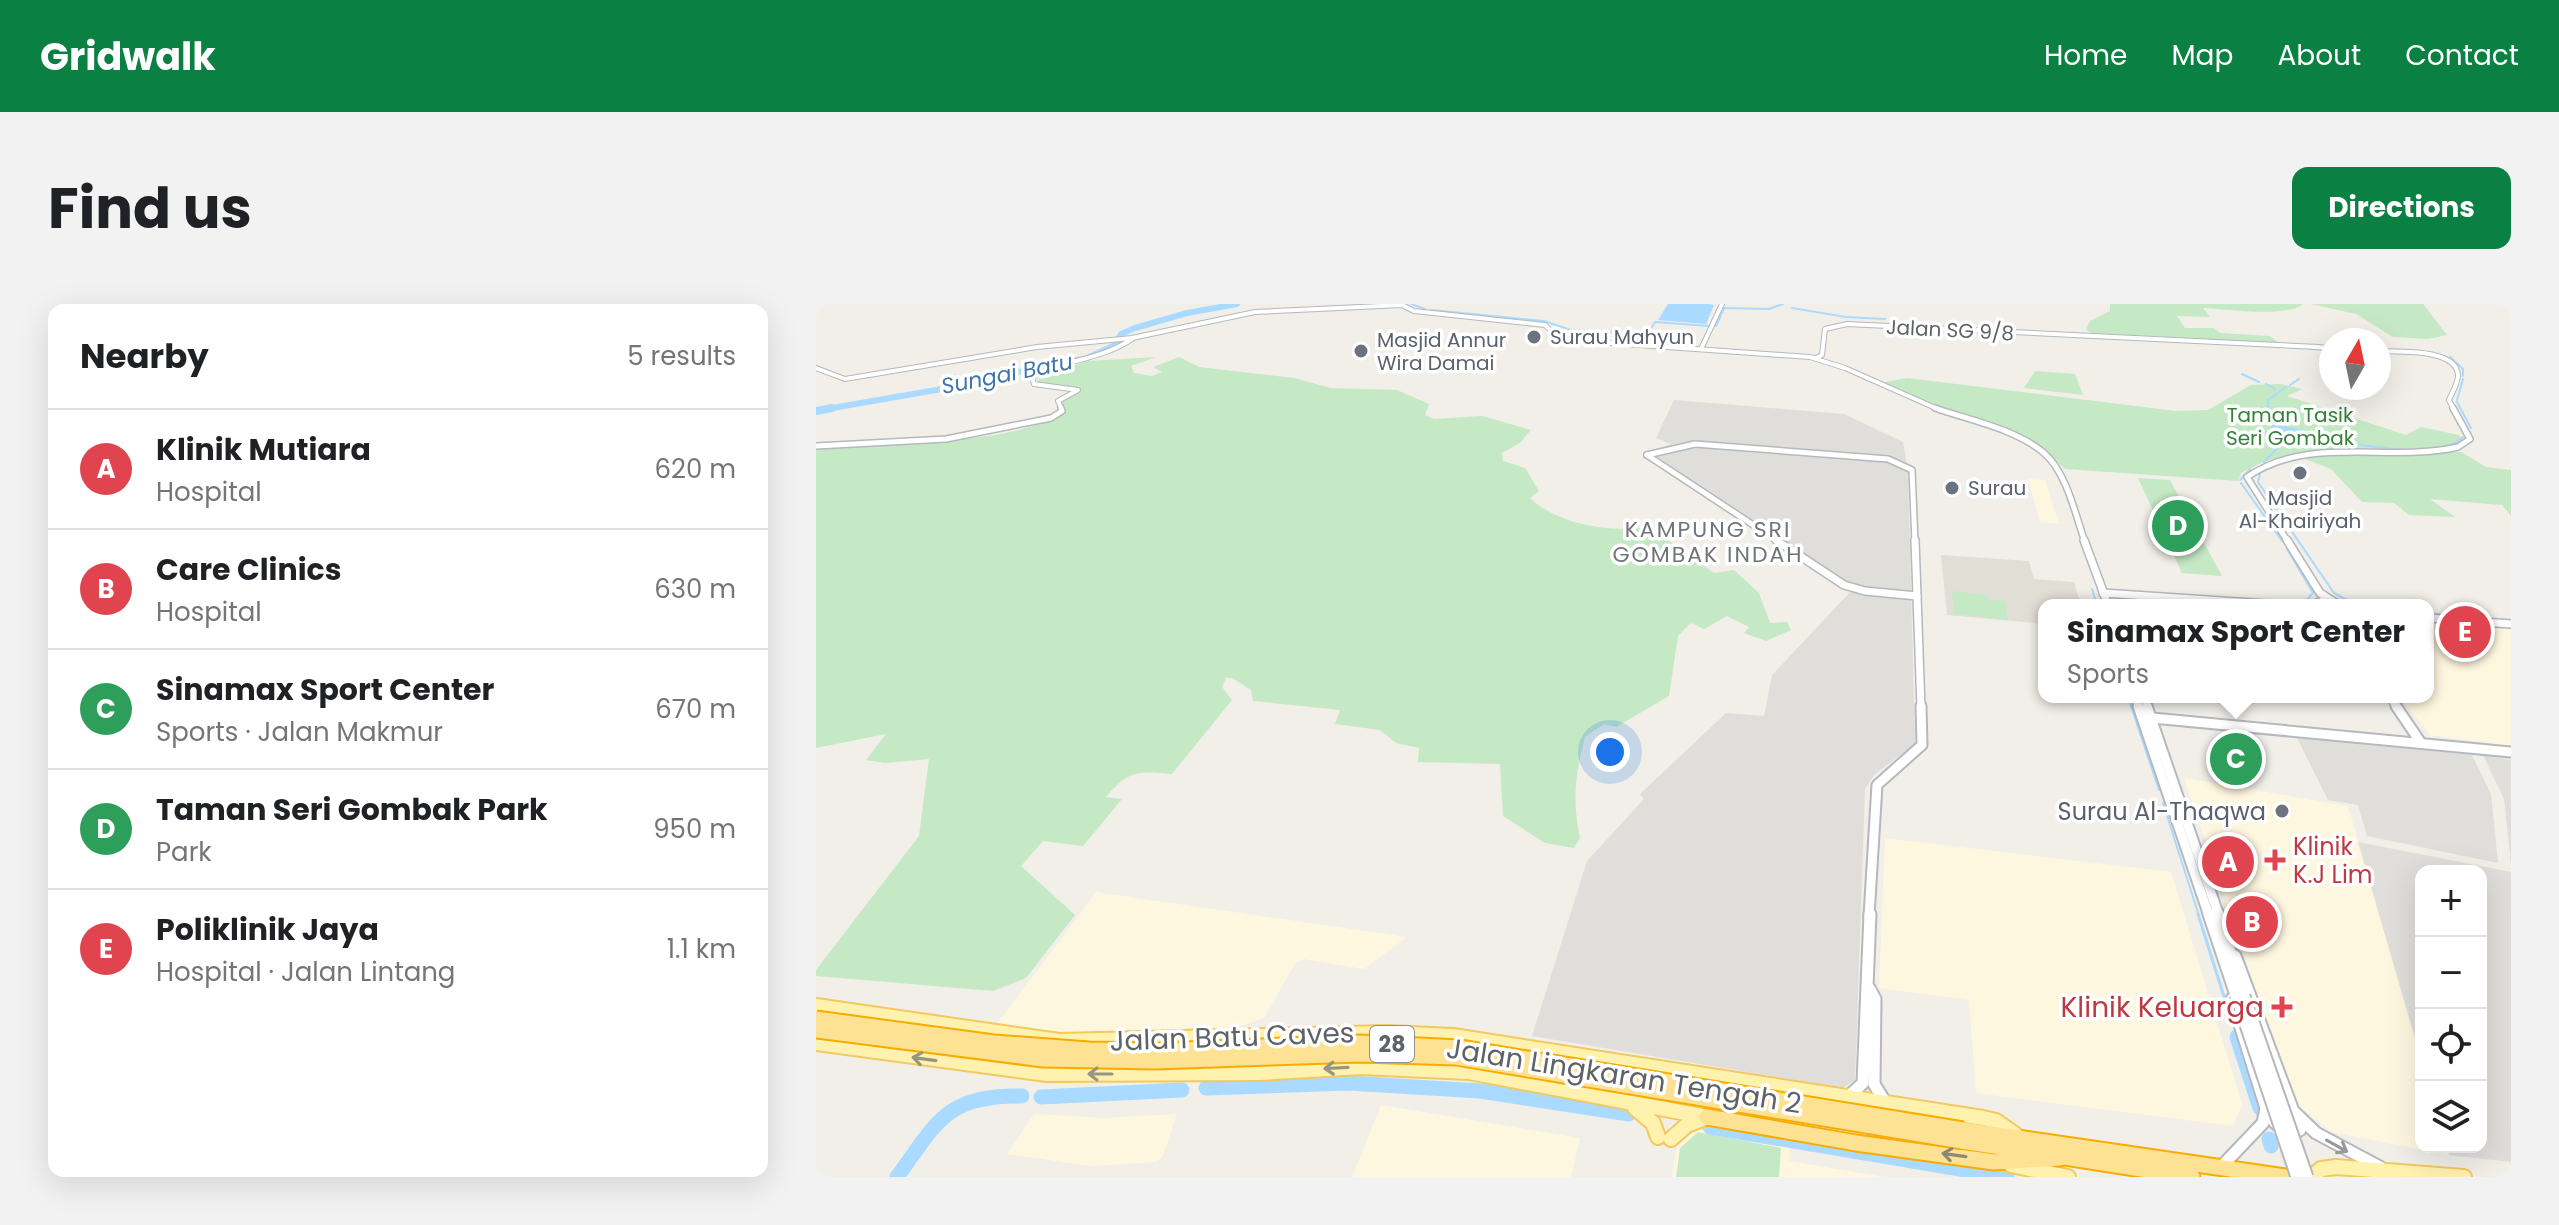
<!DOCTYPE html>
<html lang="en">
<head>
<meta charset="utf-8">
<style>
	body { margin:0; font-family:Poppins,sans-serif; background:#f2f2f2; color:#202124 }
	.controls { position:absolute; right:24px; bottom:24px; display:grid; overflow:hidden; border-radius:16px; box-shadow:0 8px 32px #0002 }
	.controls button { width:72px; height:72px; display:grid; place-items:center; padding:0; border:0; border-bottom:2px solid #e0e0e0; background:#fff; color:#202124; font:40px sans-serif }
	.compass { position:absolute; left:1503px; top:24px; width:72px; height:72px; border-radius:50%; background:#fff; box-shadow:0 8px 32px #0002; rotate:9deg }
	.you { position:absolute; left:794px; top:448px; width:28px; height:28px; margin:-20px; border:6px solid #fff; border-radius:50%; background:#1a73e8; box-shadow:0 0 0 12px #1a73e833 }
	.badge { display:grid; place-items:center; width:52px; height:52px; border-radius:50%; background:#0b8043; color:#fff; font-size:26px; font-weight:700 }
	.pin { position:absolute; translate:-50% -50%; border:4px solid #fff; box-shadow:0 2px 8px #0006 }
	.popup { position:absolute; left:1222px; top:295px; width:396px; height:104px; box-sizing:border-box; display:grid; place-content:center; border-radius:16px; background:#fff; filter:drop-shadow(0 2px 6px #0005); font-size:26px; white-space:nowrap; color:#757577 }
	.popup b { font-size:30px; color:#202124 }
	.popup::after { content:''; position:absolute; left:50%; top:100%; margin-left:-16px; border:16px solid transparent; border-top-color:#fff }
	.list { margin:0; padding:0; list-style:none }
	h2 { display:flex; justify-content:space-between; align-items:center; height:104px; margin:0; padding:0 32px; font-size:34px }
	h2 small { font-size:26px; font-weight:400; color:#757577 }
	.list li { display:grid; grid-template-columns:52px 1fr auto; gap:24px; align-items:center; box-sizing:border-box; height:120px; padding:0 32px; border-top:2px solid #e0e0e0 }
	.list b { display:block; font-size:30px; white-space:nowrap }
	.list p { margin:0; font-size:26px; white-space:nowrap; color:#757577 }
	.list em { font-size:26px; font-style:normal; color:#757577 }
	.icon { flex:none; width:44px; height:44px; fill:none; stroke:currentColor; stroke-width:2; stroke-linecap:round; stroke-linejoin:round }
	.map { position:relative; flex:none; width:1695px; height:873px; overflow:hidden; border-radius:16px }
	header { display:flex; align-items:center; gap:48px; box-sizing:border-box; height:112px; padding:0 40px; background:#0b8043; color:#fff }
	header strong { font-size:38px }
	nav { display:flex; gap:44px; margin-inline-start:auto; font-size:28px }
	.intro { display:flex; align-items:center; justify-content:space-between; box-sizing:border-box; height:192px; padding:0 48px }
	h1 { margin:0; font-size:56px }
	.button { padding:20px 36px; border-radius:16px; background:#0b8043; color:#fff; font-size:28px; font-weight:700 }
	main { display:flex; gap:48px; padding:0 48px }
	aside { flex:1; background:#fff; border-radius:16px; box-shadow:0 8px 32px #0002 }
	.map>svg:first-child { display:block }
	.commercial { fill:#fef7e0 }
	.industrial { fill:#e0deda }
	.education { fill:#e1ded6 }
	.green { fill:#c5e8c5 }
	.water { fill:#aadaff }
	.lines { fill:none; stroke-linecap:round; stroke-linejoin:round }
	.stream-far1 { stroke:#aadaff; stroke-width:2 }
	.stream { stroke:#aadaff; stroke-width:3 }
	.river-far2 { stroke:#aadaff; stroke-width:6 }
	.river-far1 { stroke:#aadaff; stroke-width:8 }
	.river { stroke:#aadaff; stroke-width:15 }
	.minor-far4-casing { stroke:#b5b8bc; stroke-width:6 }
	.minor-far3-casing { stroke:#b5b8bc; stroke-width:8 }
	.minor-far2-casing { stroke:#b5b8bc; stroke-width:10 }
	.minor-far1-casing { stroke:#b5b8bc; stroke-width:13 }
	.minor-casing { stroke:#b5b8bc; stroke-width:15 }
	.major-casing { stroke:#f2c960; stroke-width:18 }
	.highway-casing { stroke:#f9ab00; stroke-width:19 }
	.minor-far4 { stroke:#fff; stroke-width:4 }
	.minor-far3 { stroke:#fff; stroke-width:5 }
	.minor-far2 { stroke:#fff; stroke-width:7 }
	.minor-far1 { stroke:#fff; stroke-width:9 }
	.minor { stroke:#fff; stroke-width:11 }
	.major { stroke:#fff2af; stroke-width:14 }
	.highway { stroke:#fde293; stroke-width:15 }
	.minor-bridge-casing { stroke:#b5b8bc; stroke-width:15; stroke-linecap:butt }
	.highway-bridge-casing { stroke:#f9ab00; stroke-width:19; stroke-linecap:butt }
	.minor-bridge { stroke:#fff; stroke-width:11 }
	.highway-bridge { stroke:#fde293; stroke-width:15 }
	.oneway { stroke:#979581 }
	.oneway2 { stroke:#979a9d }
	.oneway3 { stroke:#8e8975 }
	.worship-dot { fill:#6b7280; stroke:#fff; stroke-width:3 }
	.health-dot { fill:#e0444e; stroke:#fff; stroke-width:3 }
	.labels { text-anchor:middle; dominant-baseline:central; stroke-width:7; stroke-linejoin:round; paint-order:stroke }
	.far-street-label { font-size:20px; fill:#5f6368; stroke:#fff }
	.far-worship-label { font-size:20px; fill:#5b616d; stroke:#fff; text-anchor:start }
	.far-park-label { font-size:20px; fill:#348238; stroke:#fff }
	.far-water-label { font-size:22px; font-style:italic; fill:#4174aa; stroke:#fff }
	.far-neighbourhood-label { font-size:22px; letter-spacing:2px; fill:#70757a; stroke:#fff }
	.shield { fill:#fff; stroke:#8f9295; stroke-width:2 }
	.shield-label { font-size:22px; font-weight:bold; fill:#5f6368 }
	.worship-label { font-size:24px; fill:#5b616d; stroke:#fff; text-anchor:end }
	.health-label { font-size:24px; fill:#be3a42; stroke:#fff; text-anchor:start }
	.near-health-label { font-size:28px; fill:#be3a42; stroke:#fff; text-anchor:end }
	.near-street-label { font-size:28px; fill:#5f6368; stroke:#fff }
</style>
</head>
<body>
<header>
<strong>Gridwalk</strong>
<nav><a>Home</a><a>Map</a><a>About</a><a>Contact</a></nav>
</header>
<div class="intro"><h1>Find us</h1><a class="button">Directions</a></div>
<main>
<aside>
<h2>Nearby<small>5 results</small></h2>
<ul class="list">
<li><span class="badge" style="background:#e0444e">A</span><div><b>Klinik Mutiara</b><p>Hospital</p></div><em>620 m</em></li>
<li><span class="badge" style="background:#e0444e">B</span><div><b>Care Clinics</b><p>Hospital</p></div><em>630 m</em></li>
<li><span class="badge" style="background:#2e9e5b">C</span><div><b>Sinamax Sport Center</b><p>Sports · Jalan Makmur</p></div><em>670 m</em></li>
<li><span class="badge" style="background:#2e9e5b">D</span><div><b>Taman Seri Gombak Park</b><p>Park</p></div><em>950 m</em></li>
<li><span class="badge" style="background:#e0444e">E</span><div><b>Poliklinik Jaya</b><p>Hospital · Jalan Lintang</p></div><em>1.1 km</em></li>
</ul>
</aside>
<div class="map">
<svg width="1695" height="873" viewBox="0 0 1695 873">
	<rect width="100%" height="100%" fill="#f1efe8"/>
	<g class="commercial">
		<polygon points="1212,175 1229,176 1243,220 1224,218"/>
		<polygon points="1612,319 1695,326 1695,442 1614,431 1584,393 1612,393"/>
		<polygon points="1368,474 1532,502 1605,755 1605,843 1630,843 1633,851 1516,828 1478,799"/>
		<polygon points="1069,534 1355,568 1426,800 1417,822 1160,789 1153,696 1063,684"/>
		<polygon points="281,587 285,589 591,633 548,665 488,655 480,658 448,714 416,725 288,729 177,725"/>
		<polygon points="565,801 764,834 755,873 536,873"/>
		<polygon points="218,810 287,814 361,810 347,852 341,858 275,862 191,850"/>
		<polygon points="879,825 974,842 973,857 1068,873 856,873 861,840"/>
	</g>
	<g class="industrial">
		<polygon points="858,96 1028,110 1087,138 1092,165 1099,440 1058,471 1049,485 1039,776 1027,784 716,732 771,557 828,495 824,490 910,409 948,412 956,371 1036,286 833,147 855,140 840,134"/>
		<polygon points="1481,434 1656,451 1675,490 1682,559 1551,532 1542,501 1512,496"/>
		<polygon points="1667,451 1695,456 1695,561 1688,495"/>
		<polygon points="1542,538 1695,568 1695,858 1633,851 1630,843 1665,843 1665,567 1605,567 1605,755"/>
	</g>
	<polygon class="education" points="1125,251 1213,257 1218,275 1258,278 1265,301 1228,301 1228,320 1131,311"/>
	<g class="green">
		<path d="M1294,0H1487C1471,14 1410,5 1387,4L1394,13L1361,12L1369,24H1398L1404,29L1454,32L1463,39L1275,29L1270,25L1274,17L1294,7Z"/>
		<polygon points="1495,0 1607,0 1631,31 1612,35 1577,33 1540,10"/>
		<path d="M340,53L315,62L318,69L336,72L346,68L337,63L363,53L383,63L478,74L515,84L581,86L613,100L609,111L618,115L666,112L715,126L704,139L686,149L687,157L709,164L723,187L714,194C742,221 795,229 833,223L898,269L918,266L943,289L954,319L971,318L975,326L950,337L928,329L933,323L911,312L888,325L875,319L862,332L853,392L800,423L788,420L769,433C759,472 756,495 764,534L758,544L729,539L687,512L684,460L602,458L603,444L580,439L564,426L519,420L524,406L437,397L435,386L416,374H410L406,383L416,396L356,470C322,467 313,466 290,493L306,495L267,542L227,537L205,562L259,611L210,674L177,687L0,672V666L103,532L113,455L69,459L50,456L70,430L0,444V144C82,129 174,150 251,107L245,98L266,85L222,78L224,71L273,57Z"/>
		<polygon points="1219,67 1259,70 1267,91 1208,84"/>
		<path d="M1091,74L1360,107L1392,106L1435,81L1464,80L1486,85L1471,92L1590,131L1605,123L1643,131L1647,137C1628,147 1601,144 1579,144C1527,144 1471,143 1425,169L1422,177L1249,165C1198,117 1126,108 1064,79Z"/>
		<polygon points="1645,148 1670,163 1695,166 1695,212 1686,201 1614,195 1639,213 1593,211 1578,199 1546,198 1515,165 1489,155 1519,150"/>
		<polygon points="1322,174 1354,176 1406,272 1366,269"/>
		<polygon points="1136,287 1172,291 1173,296 1189,297 1192,316 1138,310"/>
		<polygon points="882,828 965,844 963,873 860,873 864,844"/>
	</g>
	<g class="water">
		<polygon points="852,0 892,0 898,1 890,20 842,16"/>
		<polygon points="1456,120 1498,128 1503,130 1493,131 1511,135 1463,141 1453,131"/>
	</g>
	<g class="lines">
		<g class="stream-far1">
			<polyline points="595,0 609,5"/>
			<polyline points="0,2 5,0"/>
			<polyline points="976,4 1030,13 1069,15"/>
			<polyline points="615,6 728,17 755,26 825,30"/>
			<polyline points="906,9 908,4 953,5 967,0"/>
			<polyline points="900,22 905,11"/>
			<polyline points="832,29 839,18 893,22"/>
			<polyline points="1634,53 1647,65 1647,72"/>
			<polyline points="1426,70 1443,78"/>
			<polyline points="1450,80 1459,85"/>
			<polyline points="1474,81 1483,75"/>
			<polyline points="1641,96 1647,75"/>
			<polyline points="1641,98 1655,124"/>
			<polyline points="1456,120 1451,113 1452,96 1470,83"/>
			<path d="M1509,135C1542,140 1622,158 1647,133"/>
			<polyline points="1448,158 1464,141"/>
			<polyline points="1444,170 1442,178 1518,289 1540,301"/>
			<polyline points="1424,176 1434,165"/>
			<polyline points="1425,179 1466,237"/>
			<polyline points="1471,245 1497,289 1487,300"/>
			<polyline points="1276,285 1281,301"/>
			<polyline points="1612,309 1623,310"/>
			<polyline points="1640,312 1695,316"/>
			<polyline points="1312,393 1343,486"/>
			<polyline points="1347,499 1383,612"/>
		</g>
		<polyline class="stream" points="1382,610 1415,715"/>
		<polyline class="river-far2" points="5,106 166,78 237,59 269,55 299,41 305,30 319,24 371,9 421,0"/>
		<polyline class="river-far1" points="0,107 16,104"/>
		<g class="river">
			<polyline points="1421,733 1444,804"/>
			<polyline points="390,784 533,779 664,787 813,810"/>
			<polyline points="225,793 366,786"/>
			<polyline points="894,823 1191,873"/>
			<polyline points="1453,835 1455,842"/>
			<path d="M81,873C122,817 130,791 206,792"/>
		</g>
		<g class="minor-far4-casing">
			<g id="minor-far4">
				<polyline points="1497,43 1515,44"/>
				<polyline points="885,45 906,0"/>
				<path d="M1563,47C1582,48 1642,44 1642,72C1642,79 1636,89 1633,96L1638,106"/>
				<polyline points="1000,54 1006,51 1009,25 1031,20 1503,43"/>
				<polyline points="0,64 29,75 221,43 316,34 439,8 586,1 598,7 729,21 741,33 752,36 994,53 1029,64 1124,106"/>
				<path d="M246,106L242,97L262,86L218,80L216,74C248,55 285,56 316,35"/>
			</g>
		</g>
		<g class="minor-far3-casing">
			<g id="minor-far3">
				<path d="M1119,104C1153,116 1200,125 1228,149C1251,169 1259,210 1269,238"/>
				<polyline points="0,142 130,135 235,114 246,107 245,104"/>
				<polyline points="831,151 879,140 1072,155 1096,166 1099,238"/>
				<polyline points="831,151 963,238"/>
				<path d="M1472,238L1431,173C1494,130 1572,159 1642,143L1654,135L1637,104"/>
			</g>
		</g>
		<g class="minor-far2-casing">
			<g id="minor-far2">
				<polyline points="960,236 1028,281 1049,287 1101,292"/>
				<polyline points="1099,236 1105,404"/>
				<polyline points="1268,236 1292,301"/>
				<polyline points="1471,236 1504,289 1518,298"/>
				<polyline points="1287,289 1466,301"/>
				<polyline points="1496,301 1509,296 1527,301"/>
				<polyline points="1612,314 1695,320"/>
				<polyline points="1319,393 1323,404"/>
				<polyline points="1328,393 1332,404"/>
				<polyline points="1574,393 1581,404"/>
			</g>
		</g>
		<g class="minor-far1-casing">
			<g id="minor-far1">
				<polyline points="1322,402 1393,612"/>
				<polyline points="1331,402 1403,612"/>
				<polyline points="1580,402 1605,439"/>
				<polyline points="1326,413 1695,448"/>
				<polyline points="1053,612 1061,481 1106,441 1105,402"/>
			</g>
		</g>
		<g class="minor-casing">
			<g id="minor">
				<polyline points="1393,610 1420,691"/>
				<polyline points="1402,610 1428,692"/>
				<polyline points="1419,652 1477,807 1500,829 1564,863"/>
				<polyline points="1053,684 1059,695 1058,780 1069,798"/>
				<polyline points="1034,791 1047,779 1054,610"/>
				<path d="M1450,804C1457,820 1466,829 1484,826L1481,815"/>
				<polyline points="1405,863 1447,819 1450,804 1416,695"/>
			</g>
		</g>
		<g class="major-casing">
			<g id="major">
				<polyline points="0,702 243,737 571,729 637,732 1167,814 1180,817 1200,831"/>
				<polyline points="0,739 231,770 443,769 545,763 653,768 891,813"/>
				<polyline points="819,804 837,819 842,833"/>
				<polyline points="855,835 871,821 889,814"/>
				<polyline points="1195,861 1252,873"/>
				<polyline points="1496,873 1505,865 1520,863 1648,873"/>
			</g>
		</g>
		<g class="highway-casing">
			<g id="highway">
				<polyline points="891,813 1040,839 1178,858 1244,854"/>
				<polyline points="1147,826 1469,873"/>
				<polyline points="1146,837 1376,873"/>
			</g>
		</g>
		<use href="#minor-far4" class="minor-far4"/>
		<use href="#minor-far3" class="minor-far3"/>
		<use href="#minor-far2" class="minor-far2"/>
		<use href="#minor-far1" class="minor-far1"/>
		<use href="#minor" class="minor"/>
		<use href="#major" class="major"/>
		<use href="#highway" class="highway"/>
		<g class="minor-bridge-casing">
			<g id="minor-bridge">
				<polyline points="1420,691 1481,873"/>
				<polyline points="1428,692 1491,873"/>
			</g>
		</g>
		<g class="highway-bridge-casing">
			<g id="highway-bridge">
				<polyline points="0,715 178,739 273,746 344,747 544,739 644,744 1147,826"/>
				<polyline points="0,726 227,755 339,757 545,750 640,753 1146,837"/>
			</g>
		</g>
		<use href="#minor-bridge" class="minor-bridge"/>
		<use href="#highway-bridge" class="highway-bridge"/>
	</g>
	<defs><path id="oneway-shaft" d="M-6 0H5M1.5-3L5.5 0L1.5 3" fill="none" stroke-width="1.6" stroke-linecap="round" stroke-linejoin="round" transform="scale(2)"/></defs>
	<g class="oneway">
		<use href="#oneway-shaft" transform="translate(108 755) rotate(-172)"/>
		<use href="#oneway-shaft" transform="translate(520 764) rotate(177)"/>
		<use href="#oneway-shaft" transform="translate(284 770) rotate(180)"/>
	</g>
	<use class="oneway2" href="#oneway-shaft" transform="translate(1521 842) rotate(29)"/>
	<use class="oneway3" href="#oneway-shaft" transform="translate(1138 851) rotate(-172)"/>
	<g class="worship-dot">
		<circle cx="718" cy="33" r="8"/>
		<circle cx="545" cy="47" r="8"/>
		<circle cx="1484" cy="169" r="8"/>
		<circle cx="1136" cy="184" r="8"/>
		<circle cx="1466" cy="507" r="8"/>
	</g>
	<g class="health-dot">
		<path d="M1455 544h8v8h8v8h-8v8h-8v-8h-8v-8h8z"/>
		<path d="M1462 691h8v8h8v8h-8v8h-8v-8h-8v-8h8z"/>
	</g>
	<g class="labels">
		<g class="far-street-label">
			<text transform="translate(1134 26) rotate(3)">Jalan SG 9/8</text>
		</g>
		<g class="far-worship-label">
			<text x="734" y="33">Surau Mahyun</text>
			<text x="561" y="36">Masjid Annur<tspan x="561" dy="23">Wira Damai</tspan></text>
			<text x="1152" y="184">Surau</text>
			<text x="1484" y="194" text-anchor="middle">Masjid<tspan x="1484" dy="23">Al-Khairiyah</tspan></text>
		</g>
		<g class="far-park-label">
			<text x="1474" y="111">Taman Tasik<tspan x="1474" dy="23">Seri Gombak</tspan></text>
		</g>
		<g class="far-water-label">
			<text transform="translate(191 70) rotate(-11)">Sungai Batu</text>
		</g>
		<g class="far-neighbourhood-label">
			<text x="892" y="225">KAMPUNG SRI<tspan x="892" dy="25">GOMBAK INDAH</tspan></text>
		</g>
		<rect class="shield" x="554" y="722" width="44" height="36" rx="6"/>
		<g class="shield-label">
			<text x="576" y="740">28</text>
		</g>
		<g class="worship-label">
			<text x="1450" y="507">Surau Al-Thaqwa</text>
		</g>
		<g class="health-label">
			<text x="1477" y="542">Klinik<tspan x="1477" dy="28">K.J Lim</tspan></text>
		</g>
		<g class="near-health-label">
			<text x="1448" y="703">Klinik Keluarga</text>
		</g>
		<g class="near-street-label">
			<text transform="translate(416 733) rotate(-2)">Jalan Batu Caves</text>
			<text transform="translate(808 772) rotate(9)">Jalan Lingkaran Tengah 2</text>
		</g>
	</g>
</svg>
<div class="controls">
<button>+</button>
<button>−</button>
<button><svg class="icon" aria-label="locate" viewBox="0 0 24 24"><circle cx="12" cy="12" r="6"/><path d="M12 2v4M12 18v4M2 12h4M18 12h4"/></svg></button>
<button><svg class="icon" aria-label="layers" viewBox="0 0 24 24"><path d="M12 4l9 5-9 5-9-5zM3 14l9 5 9-5"/></svg></button>
</div>
<svg class="compass" viewBox="-18 -18 36 36"><path d="M0-13l5 13h-10z" fill="#e53935"/><path d="M0 13l5-13h-10z" fill="#757577"/></svg>
<div class="you"></div>
<div class="pin badge" style="left:1412px;top:558px;background:#e0444e">A</div>
<div class="pin badge" style="left:1436px;top:618px;background:#e0444e">B</div>
<div class="pin badge" style="left:1420px;top:455px;background:#2e9e5b">C</div>
<div class="popup"><b>Sinamax Sport Center</b>Sports</div>
<div class="pin badge" style="left:1362px;top:222px;background:#2e9e5b">D</div>
<div class="pin badge" style="left:1649px;top:328px;background:#e0444e">E</div>
</div>
</main>
</body>
</html>
